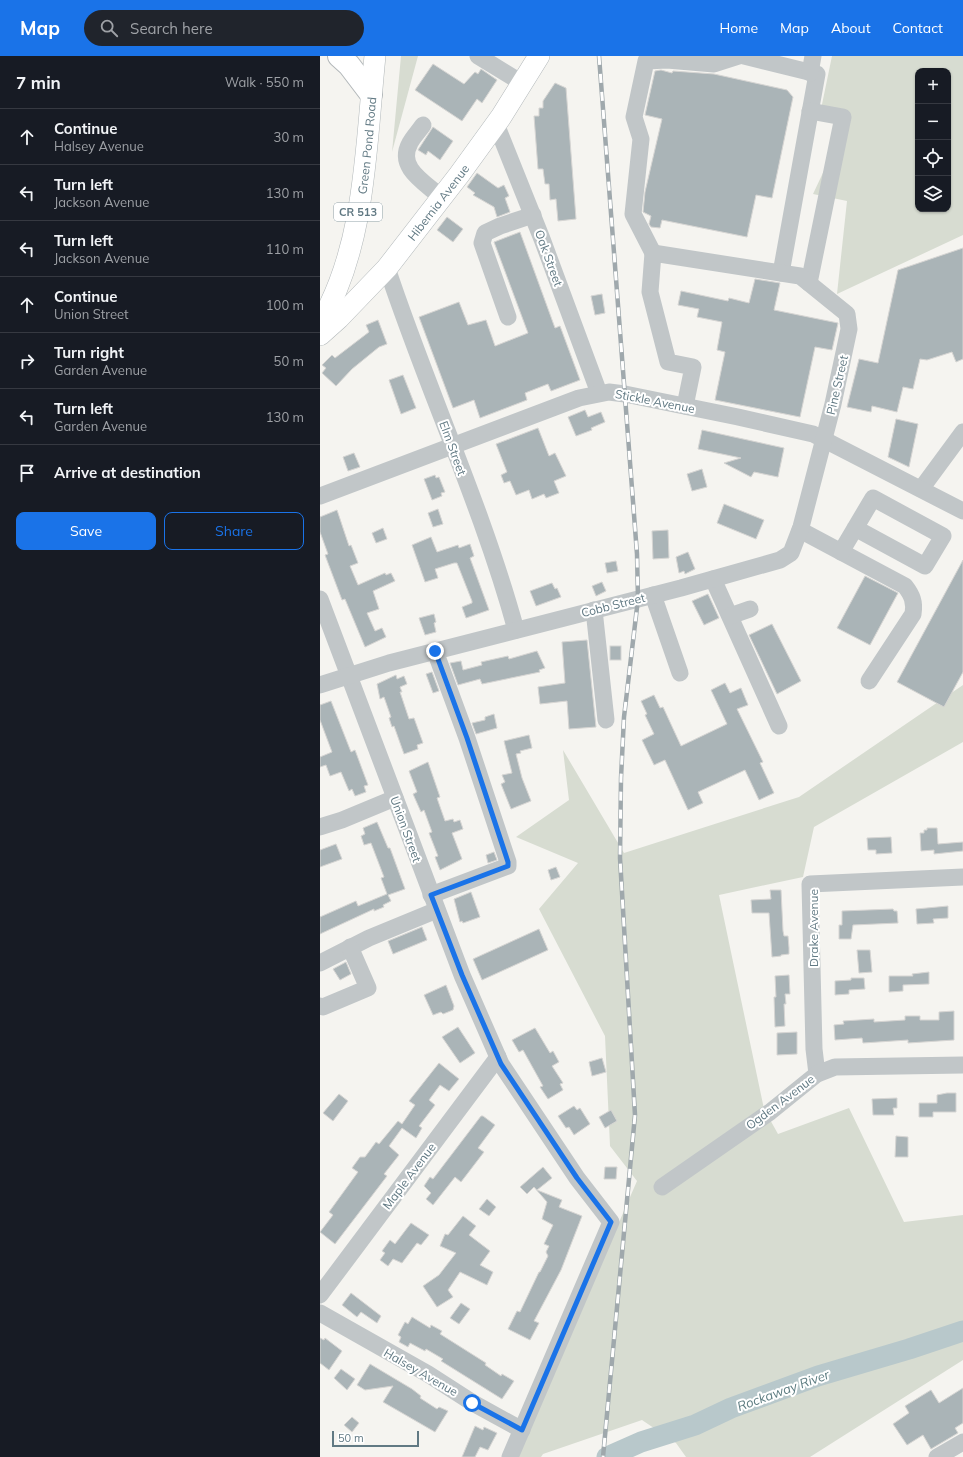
<!DOCTYPE html>
<html lang="en">
<head>
<meta charset="utf-8">
<style>
	body { margin:0; font-family:Mulish,sans-serif; background:#20242c; color:#f1f3f6 }
	.controls { position:absolute; right:12px; top:12px; display:grid; overflow:hidden; border-radius:8px; box-shadow:0 1px 3px #0004 }
	.controls button { width:36px; height:36px; display:grid; place-items:center; padding:0; border:0; border-bottom:1px solid #363941; background:#171b24; color:#f1f3f6; font:20px sans-serif }
	.scale { position:absolute; left:12px; bottom:10px; width:87px; box-sizing:border-box; padding-left:4px; border:2px solid #617983; border-top:0; font-size:11px; line-height:14px; white-space:nowrap; color:#617983; -webkit-text-stroke:3px #fff; paint-order:stroke }
	.stop { position:absolute; width:12px; height:12px; margin:-9px; border:3px solid #1a73e8; border-radius:50%; background:#fff }
	.stop.end { background:#1a73e8; border-color:#fff; box-shadow:0 1px 4px #0008 }
	.list { margin:0; padding:0; list-style:none }
	h2 { display:flex; justify-content:space-between; align-items:center; height:52px; margin:0; padding:0 16px; font-size:17px }
	h2 small { font-size:13px; font-weight:400; color:#9ea1a6 }
	.list li { display:grid; grid-template-columns:26px 1fr auto; gap:12px; align-items:center; box-sizing:border-box; height:56px; padding:0 16px; border-top:1px solid #363941 }
	.list b { display:block; font-size:15px; white-space:nowrap }
	.list p { margin:0; font-size:13px; white-space:nowrap; color:#9ea1a6 }
	.list em { font-size:13px; font-style:normal; color:#9ea1a6 }
	.actions { display:flex; gap:8px; padding:12px 16px }
	.actions a { flex:1; padding:9px 0; border:1px solid #1a73e8; border-radius:8px; text-align:center; font-size:14px; color:#1a73e8 }
	.actions .main { background:#1a73e8; color:#fff }
	.icon { flex:none; width:22px; height:22px; fill:none; stroke:currentColor; stroke-width:2; stroke-linecap:round; stroke-linejoin:round }
	.map { position:relative; flex:none; width:643px; height:1401px; overflow:hidden }
	header { display:flex; align-items:center; gap:24px; box-sizing:border-box; height:56px; padding:0 20px; background:#1a73e8; color:#fff }
	header strong { font-size:19px }
	nav { display:flex; gap:22px; margin-inline-start:auto; font-size:14px }
	.search { width:280px; height:36px; background:#20242c; display:flex; align-items:center; gap:10px; box-sizing:border-box; padding:0 14px; border-radius:22px; color:#9ea1a6; font-size:15px }
	main { display:flex }
	aside { flex:1; background:#171b24 }
	.map>svg:first-child { display:block }
	.green { fill:#d7dcd1; fill-rule:evenodd }
	.lines { fill:none; stroke-linecap:round; stroke-linejoin:round }
	.river { stroke:#b8c8cb; stroke-width:21 }
	.building { fill:#aab4b7; stroke:#d6d5d3 }
	.major-casing { stroke:#b2b8ba; stroke-width:22 }
	.highway-casing { stroke:#b3b8ba; stroke-width:24 }
	.minor { stroke:#c1c6c8; stroke-width:17 }
	.major { stroke:#fff; stroke-width:21 }
	.highway { stroke:#fff; stroke-width:22 }
	.rail-casing { stroke:#9fa8ac; stroke-width:4.5 }
	.rail { stroke:#fff; stroke-width:3; stroke-dasharray:9; stroke-linecap:butt }
	.route { stroke:#1a73e8; stroke-width:5 }
	.labels { text-anchor:middle; dominant-baseline:central; stroke-width:4; stroke-linejoin:round; paint-order:stroke }
	.shield { fill:#fff; stroke:#90a1a8; stroke-width:1 }
	.shield-label { font-size:11px; font-weight:bold; fill:#617983 }
	.street-label { font-size:12px; fill:#617983; stroke:#fff }
	.water-label { font-size:13px; font-style:italic; fill:#5d7c81; stroke:#fff }
</style>
</head>
<body>
<header>
<strong>Map</strong>
<div class="search"><svg class="icon" aria-label="search" viewBox="0 0 24 24"><circle cx="10" cy="10" r="6"/><path d="M15 15l6 6"/></svg>Search here</div>
<nav><a>Home</a><a>Map</a><a>About</a><a>Contact</a></nav>
</header>
<main>
<aside>
<h2>7 min<small>Walk · 550 m</small></h2>
<ul class="list">
<li><svg class="icon" aria-label="ahead" viewBox="0 0 24 24"><path d="M12 20V5M6 11l6-6 6 6"/></svg><div><b>Continue</b><p>Halsey Avenue</p></div><em>30 m</em></li>
<li><svg class="icon" aria-label="left" viewBox="0 0 24 24"><path d="M17 20v-9H6M10 6l-5 5 5 5"/></svg><div><b>Turn left</b><p>Jackson Avenue</p></div><em>130 m</em></li>
<li><svg class="icon" aria-label="left" viewBox="0 0 24 24"><path d="M17 20v-9H6M10 6l-5 5 5 5"/></svg><div><b>Turn left</b><p>Jackson Avenue</p></div><em>110 m</em></li>
<li><svg class="icon" aria-label="ahead" viewBox="0 0 24 24"><path d="M12 20V5M6 11l6-6 6 6"/></svg><div><b>Continue</b><p>Union Street</p></div><em>100 m</em></li>
<li><svg class="icon" aria-label="right" viewBox="0 0 24 24"><path d="M7 20v-9h11M14 6l5 5-5 5"/></svg><div><b>Turn right</b><p>Garden Avenue</p></div><em>50 m</em></li>
<li><svg class="icon" aria-label="left" viewBox="0 0 24 24"><path d="M17 20v-9H6M10 6l-5 5 5 5"/></svg><div><b>Turn left</b><p>Garden Avenue</p></div><em>130 m</em></li>
<li><svg class="icon" aria-label="arrive" viewBox="0 0 24 24"><path d="M6 21V4h12l-3 4 3 4H6"/></svg><div><b>Arrive at destination</b></div></li>
</ul>
<div class="actions"><a class="main">Save</a><a>Share</a></div>
</aside>
<div class="map">
<svg width="643" height="1401" viewBox="0 0 643 1401">
	<rect width="100%" height="100%" fill="#f5f4f0"/>
	<g class="green">
		<polygon points="81,0 98,0 72,96"/>
		<path d="M512,0H643V179L517,238L527,145L493,138L525,70L500,58ZM598,15H628V153H598Z"/>
		<polygon points="643,629 643,686 494,771 483,821 399,839 444,1053 458,1078 529,1052 584,1166 643,1159 643,1304 490,1401 366,1401 356,1387 322,1364 223,1398 221,1401 197,1401 317,1125 290,1090 285,980 219,853 258,807 196,781 249,744 243,694 304,797 479,741"/>
	</g>
	<g class="lines">
		<polyline class="river" points="287,1401 321,1386 375,1369 411,1352 498,1320 589,1293 643,1275"/>
	</g>
	<g class="building">
		<polygon points="113,8 144,28 155,16 158,18 161,13 177,24 162,47 157,43 142,65 95,34"/>
		<polygon points="341,14 352,17 353,15 394,18 467,34 473,41 452,142 436,139 427,181 342,164 340,172 331,171 329,168 331,160 323,156 325,136 342,63 325,59 335,15"/>
		<polygon points="235,27 246,32 256,163 238,165 236,143 230,144 229,128 225,128 223,113 218,113 214,60 219,60 219,52 223,52 223,45"/>
		<polygon points="113,71 133,85 120,104 108,95 106,99 98,94"/>
		<polygon points="157,117 178,132 184,129 189,140 185,142 190,156 177,161 174,151 153,139 155,137 147,131"/>
		<polygon points="127,161 143,173 133,186 117,174"/>
		<polygon points="200,176 235,272 240,270 260,324 231,335 228,328 205,337 207,344 160,362 154,344 133,352 99,261 139,246 148,269 166,264 175,290 208,277 174,186"/>
		<polygon points="643,192 643,303 636,306 632,296 607,304 600,303 593,333 583,331 577,356 552,350 551,356 527,351 539,303 558,307 578,214"/>
		<polygon points="435,223 460,227 454,254 518,267 512,294 495,291 480,361 395,344 405,296 397,294 402,266 377,261 379,253 358,249 361,235 408,245 409,242 429,247"/>
		<polygon points="282,238 285,257 275,259 271,240"/>
		<polygon points="58,264 67,288 59,291 32,313 16,330 2,317 6,312 2,309 12,299 15,302 49,276 46,269"/>
		<polygon points="83,319 96,352 81,358 69,324"/>
		<polygon points="265,354 268,361 281,356 285,366 271,372 272,374 256,380 248,361"/>
		<polygon points="576,363 598,368 589,411 568,401"/>
		<polygon points="218,372 229,400 235,397 246,420 234,425 239,437 226,442 224,438 212,443 209,434 196,439 190,425 184,427 181,419 187,416 176,388"/>
		<polygon points="382,374 464,392 458,421 434,416 431,421 404,407 421,402 378,393"/>
		<polygon points="34,397 40,411 28,415 23,401"/>
		<polygon points="382,413 387,431 372,435 367,418"/>
		<polygon points="115,419 116,422 119,421 125,436 121,437 122,440 112,444 104,423"/>
		<polygon points="404,448 444,464 436,483 397,467"/>
		<polygon points="118,453 123,468 113,471 108,457"/>
		<polygon points="17,454 29,490 31,489 38,507 30,510 38,529 65,517 66,519 71,517 75,525 53,535 59,553 47,557 55,575 62,572 66,581 45,591 25,543 22,544 5,499 8,498 0,476 0,461"/>
		<polygon points="63,472 67,483 56,487 52,477"/>
		<polygon points="348,474 349,502 333,503 332,475"/>
		<polygon points="111,481 117,496 138,489 139,492 150,488 154,500 150,502 169,554 146,562 142,551 152,547 152,545 137,507 134,507 115,513 118,522 105,526 92,489"/>
		<polygon points="368,496 375,513 365,518 364,515 359,517 356,501"/>
		<polygon points="643,504 643,616 624,651 577,626"/>
		<polygon points="296,505 298,515 287,517 285,507"/>
		<polygon points="545,520 578,537 550,589 517,572"/>
		<polygon points="282,526 286,535 276,540 272,530"/>
		<polygon points="232,527 235,533 237,532 241,541 216,550 210,535"/>
		<polygon points="388,538 399,562 384,569 372,545"/>
		<polygon points="114,558 116,566 114,567 116,576 105,579 99,562"/>
		<polygon points="452,568 481,625 457,638 429,579"/>
		<polygon points="267,584 276,671 249,673 247,645 220,648 218,631 245,627 242,586"/>
		<rect x="290" y="590" width="11" height="14"/>
		<polygon points="217,595 225,612 219,614 220,616 162,628 160,623 138,629 130,607 141,605 143,614 162,609 161,606 188,600 189,603"/>
		<polygon points="112,616 119,635 113,637 106,618"/>
		<polygon points="76,619 77,623 84,620 87,628 80,631 82,636 80,636 89,663 94,662 103,687 97,689 98,693 84,698 74,670 72,671 69,662 71,661 64,641 60,643 57,628"/>
		<polygon points="405,627 410,637 421,632 428,649 417,653 443,706 440,707 454,737 439,744 425,714 378,736 383,747 368,754 345,704 334,709 322,684 334,678 325,659 327,658 321,645 334,639 340,652 343,651 361,690 407,668 391,634"/>
		<polygon points="11,645 31,696 35,694 48,729 44,730 46,736 35,740 32,733 29,735 21,716 10,720 6,709 0,711 0,701 12,696 0,664 0,649"/>
		<polygon points="174,658 177,672 156,678 152,667 165,664 165,661"/>
		<polygon points="209,679 212,692 200,695 201,697 196,698 202,722 211,745 191,753 181,728 185,726 182,719 192,717 184,685"/>
		<polygon points="108,706 120,741 117,742 118,745 125,765 133,763 134,766 140,764 143,773 132,777 142,803 120,814 115,801 118,800 109,777 112,776 104,754 101,756 93,738 97,736 89,715"/>
		<polygon points="57,766 68,792 70,792 85,833 68,839 71,845 63,849 64,851 54,855 54,853 0,878 0,861 36,845 38,850 67,838 61,822 64,821 51,787 44,789 41,780 45,778 43,772"/>
		<polygon points="607,772 617,772 618,788 643,786 643,795 614,798 614,794 601,795 600,777 604,777 604,774 607,774"/>
		<polygon points="571,781 572,797 556,798 556,794 548,794 547,782"/>
		<polygon points="16,788 22,803 0,811 0,794"/>
		<polygon points="174,796 177,804 168,807 166,799"/>
		<polygon points="236,811 240,821 231,824 228,814"/>
		<polygon points="450,834 461,834 463,875 464,880 468,880 469,892 469,898 461,899 461,900 452,901 449,857 432,857 431,844 451,843"/>
		<polygon points="151,836 160,861 143,867 142,865 140,866 134,843"/>
		<polygon points="628,850 628,862 613,863 614,867 597,868 596,853"/>
		<polygon points="573,853 574,855 577,855 578,867 533,869 531,883 519,883 519,869 522,869 522,855"/>
		<polygon points="102,871 107,884 73,898 68,885"/>
		<polygon points="219,873 228,894 162,924 153,903"/>
		<polygon points="537,894 550,894 552,916 539,917"/>
		<polygon points="26,906 31,918 20,924 13,913"/>
		<polygon points="609,916 609,928 583,929 583,935 569,936 569,920 593,920 592,918"/>
		<polygon points="469,919 470,938 465,938 466,948 464,948 465,970 455,971 454,941 456,941 455,920"/>
		<polygon points="531,922 544,922 545,933 529,934 529,938 515,939 515,925 531,924"/>
		<polygon points="126,929 134,950 133,954 123,958 121,956 113,959 104,939"/>
		<polygon points="634,955 634,984 588,987 588,984 543,987 542,982 515,984 514,969 524,968 523,965 554,963 554,966 585,964 585,960 600,960 600,964 619,964 619,956"/>
		<polygon points="138,971 155,997 140,1007 122,981"/>
		<polygon points="215,972 230,997 233,995 239,1006 232,1010 243,1027 240,1028 243,1034 228,1043 220,1031 223,1030 203,994 199,996 192,984"/>
		<polygon points="477,976 477,998 457,999 457,977"/>
		<polygon points="282,1002 286,1016 272,1020 269,1006"/>
		<polygon points="119,1007 139,1023 129,1035 120,1029 109,1044 115,1049 99,1070 102,1072 96,1082 82,1072 69,1090 79,1099 64,1118 67,1120 15,1188 0,1176 13,1159 9,1156 38,1116 32,1112 40,1101 45,1101 56,1086 59,1088 78,1065 82,1068 95,1049 89,1045"/>
		<polygon points="627,1037 636,1037 636,1056 613,1056 613,1061 599,1061 599,1047 617,1047 617,1039"/>
		<polygon points="19,1038 28,1045 13,1065 3,1057"/>
		<polygon points="577,1042 577,1052 573,1052 574,1059 553,1059 552,1043"/>
		<polygon points="254,1050 257,1054 260,1052 270,1068 254,1079 249,1071 246,1072 238,1060"/>
		<polygon points="291,1054 297,1065 285,1072 279,1061"/>
		<polygon points="161,1060 163,1060 175,1069 158,1092 164,1096 141,1126 135,1121 113,1149 106,1143 111,1137 104,1130 110,1121 113,1123"/>
		<polygon points="576,1080 588,1081 588,1101 575,1101"/>
		<polygon points="223,1111 232,1122 217,1134 242,1144 239,1151 262,1160 241,1214 214,1265 219,1267 210,1284 188,1273 197,1255 200,1256 219,1216 220,1216 228,1200 226,1196 229,1190 224,1188 233,1169 222,1163 227,1146 214,1131 207,1138 200,1131"/>
		<polygon points="285,1111 297,1111 296,1123 284,1123"/>
		<polygon points="167,1143 176,1151 169,1160 159,1153"/>
		<polygon points="143,1160 156,1170 149,1179 170,1195 160,1209 173,1216 167,1229 140,1216 128,1234 133,1241 117,1251 103,1230 119,1219 136,1197 120,1190 125,1178 128,1179"/>
		<polygon points="91,1167 109,1179 101,1189 97,1187 82,1207 73,1203 68,1210 60,1204 65,1197 62,1195 70,1184 75,1188"/>
		<polygon points="31,1237 61,1260 57,1267 41,1256 37,1261 22,1249"/>
		<polygon points="141,1247 150,1253 139,1268 130,1262"/>
		<polygon points="92,1261 110,1272 111,1269 122,1275 120,1278 166,1307 165,1309 181,1320 182,1318 194,1325 182,1343 121,1305 123,1303 106,1293 105,1295 90,1287 88,1291 79,1286 81,1281 78,1279 85,1266 88,1268"/>
		<polygon points="0,1282 4,1284 5,1282 22,1295 9,1314 0,1307"/>
		<polygon points="50,1308 92,1333 101,1340 100,1342 117,1353 119,1351 128,1355 115,1376 63,1346 73,1330 45,1334 37,1329"/>
		<polygon points="21,1313 35,1323 27,1334 14,1322"/>
		<polygon points="643,1332 643,1367 635,1372 638,1377 611,1393 603,1379 587,1389 573,1368 589,1357 585,1350 611,1334 619,1347"/>
		<polygon points="32,1361 39,1367 32,1376 24,1369"/>
		<polygon points="155,1370 163,1374 164,1371 177,1377 168,1394 160,1391 155,1401 142,1401"/>
	</g>
	<g class="lines">
		<g class="major-casing">
			<g id="major">
				<path id="s1" d="M0,267C46,190 46,87 55,0"/>
				<path id="s2" d="M0,279L19,262L67,212L139,119L181,61L219,0"/>
			</g>
		</g>
		<g class="highway-casing">
			<polyline id="highway" points="19,0 29,9 51,38"/>
		</g>
		<g class="minor">
			<polyline points="158,0 202,27"/>
			<polyline points="424,0 497,18 461,217"/>
			<polyline points="490,17 493,0"/>
			<polyline points="176,68 222,183 279,337"/>
			<path d="M103,69C99,75 93,81 90,87C76,112 106,127 122,142"/>
			<polyline points="333,197 313,158 321,83 314,61 326,5 347,4 394,8 419,0"/>
			<path d="M67,212C107,333 162,450 196,574"/>
			<polyline points="489,227 523,61 490,55"/>
			<polyline points="188,261 162,187 165,177 180,170 213,159"/>
			<polyline points="601,433 643,376"/>
			<polyline points="0,440 259,342 289,336 305,338 418,361 493,378 643,455"/>
			<path d="M480,474L585,530C592,539 595,546 593,558L549,625"/>
			<polyline points="521,496 553,442 623,480 605,510 535,472"/>
			<polyline points="393,523 459,670"/>
			<polyline points="333,539 360,617"/>
			<polyline points="0,543 142,919 181,1008 257,1122 291,1166 190,1401"/>
			<polyline points="274,554 286,664"/>
			<polyline points="410,560 430,553"/>
			<polyline points="0,629 69,607 361,532 460,504 471,497 481,471 513,348 529,273 527,258 480,220 333,197 330,236 348,306 373,311 365,350"/>
			<polyline points="0,771 22,764 75,742"/>
			<polyline points="111,839 188,810 188,806 147,682 115,595"/>
			<polyline points="0,907 49,882 117,854"/>
			<polyline points="0,950 3,951 48,932 30,891"/>
			<polyline points="497,1018 494,993 490,828 643,821"/>
			<polyline points="342,1131 450,1056 497,1018 515,1011 643,1009"/>
			<polyline points="0,1239 178,1001"/>
			<polyline points="0,1257 108,1318 153,1347 202,1374"/>
			<polyline points="617,1401 643,1386"/>
		</g>
		<use href="#major" class="major"/>
		<use href="#highway" class="highway"/>
		<g class="rail-casing">
			<polyline id="rail" points="279,0 317,498 318,543 304,661 301,722 300,802 315,1059 283,1401"/>
		</g>
		<use href="#rail" class="rail"/>
	</g>
	<g class="lines">
		<polyline class="route" points="115,595 147,682 188,806 188,810 111,839 142,919 181,1008 257,1122 291,1166 202,1374 152,1347"/>
	</g>
	<g class="labels">
		<rect class="shield" x="14" y="147" width="48" height="18" rx="3"/>
		<g class="shield-label">
			<text x="38" y="156">CR 513</text>
		</g>
		<g class="street-label">
			<text stroke="none"><textPath href="#s1" startOffset="185">Green Pond Road</textPath></text>
			<text stroke="none"><textPath href="#s2" startOffset="178">Hibernia Avenue</textPath></text>
			<text transform="translate(229 202) rotate(70)">Oak Street</text>
			<text transform="translate(517 329) rotate(-77)">Pine Street</text>
			<text transform="translate(335 345) rotate(11)">Stickle Avenue</text>
			<text transform="translate(133 392) rotate(70)">Elm Street</text>
			<text transform="translate(293 549) rotate(-14)">Cobb Street</text>
			<text transform="translate(86 773) rotate(70)">Union Street</text>
			<text transform="translate(493 872) rotate(-90)">Drake Avenue</text>
			<text transform="translate(460 1046) rotate(-37)">Ogden Avenue</text>
			<text transform="translate(89 1120) rotate(-53)">Maple Avenue</text>
			<text transform="translate(101 1316) rotate(30)">Halsey Avenue</text>
		</g>
		<g class="water-label">
			<text transform="translate(463 1334) rotate(-20)">Rockaway River</text>
		</g>
	</g>
</svg>
<div class="controls">
<button>+</button>
<button>−</button>
<button><svg class="icon" aria-label="locate" viewBox="0 0 24 24"><circle cx="12" cy="12" r="6"/><path d="M12 2v4M12 18v4M2 12h4M18 12h4"/></svg></button>
<button><svg class="icon" aria-label="layers" viewBox="0 0 24 24"><path d="M12 4l9 5-9 5-9-5zM3 14l9 5 9-5"/></svg></button>
</div>
<div class="scale">50 m</div>
<div class="stop" style="left:152px;top:1347px"></div>
<div class="stop end" style="left:115px;top:595px"></div>
</div>
</main>
</body>
</html>
